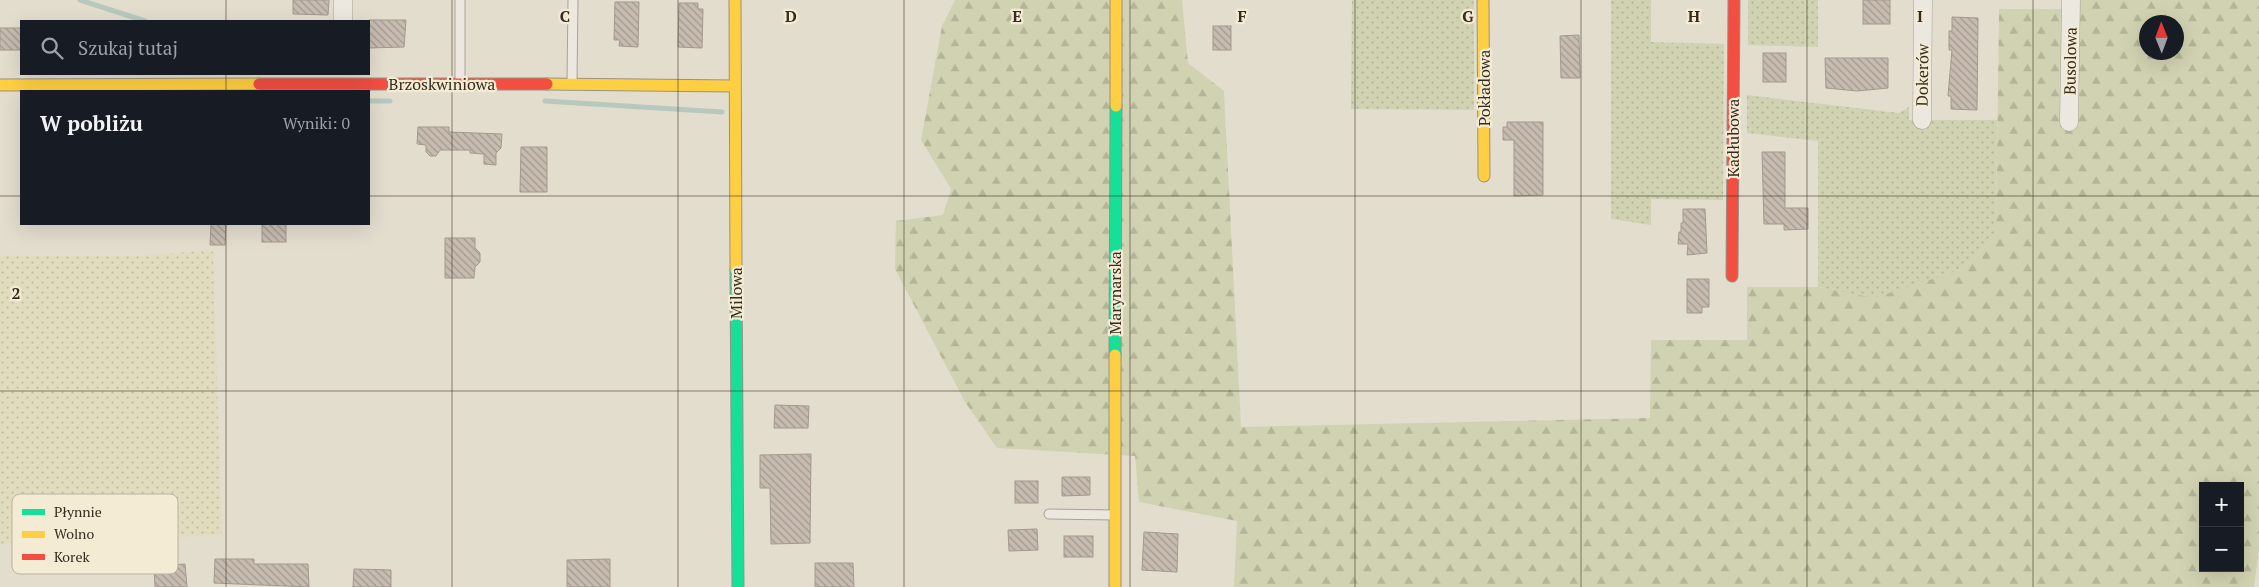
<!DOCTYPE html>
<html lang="pl">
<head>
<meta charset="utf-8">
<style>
	body { margin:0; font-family:"PT Serif",serif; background:#242831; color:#f1f3f6 }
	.controls { position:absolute; right:15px; bottom:15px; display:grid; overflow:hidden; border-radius:0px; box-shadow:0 5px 20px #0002 }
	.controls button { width:45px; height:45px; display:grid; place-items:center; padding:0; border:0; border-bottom:1px solid #363941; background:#171b24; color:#f1f3f6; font:25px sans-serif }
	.compass { position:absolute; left:2139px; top:15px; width:45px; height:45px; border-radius:50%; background:#171b24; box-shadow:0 5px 20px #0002; rotate:359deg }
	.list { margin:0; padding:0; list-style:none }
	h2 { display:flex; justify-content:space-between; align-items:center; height:65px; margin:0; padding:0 20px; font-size:21px }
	h2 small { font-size:16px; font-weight:400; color:#9ea1a6 }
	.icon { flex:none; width:28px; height:28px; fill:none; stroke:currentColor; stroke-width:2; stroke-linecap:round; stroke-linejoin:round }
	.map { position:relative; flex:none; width:2259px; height:587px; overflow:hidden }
	.search { position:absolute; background:#171b24; box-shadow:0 5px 20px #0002; left:20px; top:20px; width:350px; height:55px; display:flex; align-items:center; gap:12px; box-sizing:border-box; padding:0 18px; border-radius:0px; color:#9ea1a6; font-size:19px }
	.panel { position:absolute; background:#171b24; box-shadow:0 5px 20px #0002; left:20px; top:90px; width:350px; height:135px; border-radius:0px }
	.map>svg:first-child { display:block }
	.farmland { fill:url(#farmland-dots) }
	.grass { fill:url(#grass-dots) }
	.forest { fill:url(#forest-firs); fill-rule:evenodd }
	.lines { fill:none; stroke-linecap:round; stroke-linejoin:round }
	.stream { stroke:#b8c8bf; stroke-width:5 }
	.building { fill:url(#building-back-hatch); stroke:#a3998d }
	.lane-casing { stroke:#a8a297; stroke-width:11 }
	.street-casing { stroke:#a8a297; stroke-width:19 }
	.fast-casing { stroke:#989286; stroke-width:13 }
	.slow-casing { stroke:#989286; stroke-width:13 }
	.jam-casing { stroke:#989286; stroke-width:13 }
	.lane { stroke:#ece8df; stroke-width:9 }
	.street { stroke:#ece8df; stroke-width:18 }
	.fast { stroke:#16e098; stroke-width:11 }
	.slow { stroke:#ffcf43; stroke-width:11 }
	.jam { stroke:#f24e42; stroke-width:11 }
	.grid { fill:none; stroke:#372b1f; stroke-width:1; stroke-opacity:0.55 }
	.labels { text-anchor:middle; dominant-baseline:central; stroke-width:4.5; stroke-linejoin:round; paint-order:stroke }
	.street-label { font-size:16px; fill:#372b1f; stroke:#f4ebd4 }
	.key { fill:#f4ebd4; stroke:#bbb19e; stroke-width:1 }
	.key-label { font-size:14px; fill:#372b1f }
	.grid-label { font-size:16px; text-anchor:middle; font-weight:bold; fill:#372b1f; stroke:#f4ebd4; stroke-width:4.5; stroke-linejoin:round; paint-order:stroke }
</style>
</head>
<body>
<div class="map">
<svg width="2259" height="587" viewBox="0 0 2259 587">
	<defs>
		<pattern id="farmland-dots" width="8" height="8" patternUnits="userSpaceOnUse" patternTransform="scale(1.25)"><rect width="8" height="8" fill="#e2dcbf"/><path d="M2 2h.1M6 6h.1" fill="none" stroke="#c2bda4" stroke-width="1.8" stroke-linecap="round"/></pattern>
		<pattern id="grass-dots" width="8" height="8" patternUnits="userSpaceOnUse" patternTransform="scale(1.25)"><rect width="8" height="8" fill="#d1d2b1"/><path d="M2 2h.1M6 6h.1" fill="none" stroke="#b4b498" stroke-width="1.8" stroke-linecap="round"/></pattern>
		<pattern id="forest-firs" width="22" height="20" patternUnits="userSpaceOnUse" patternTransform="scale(1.25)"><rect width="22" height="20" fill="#d1d2b1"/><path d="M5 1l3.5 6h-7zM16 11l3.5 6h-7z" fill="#b4b498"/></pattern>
		<pattern id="building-back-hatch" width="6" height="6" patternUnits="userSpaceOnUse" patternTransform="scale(1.25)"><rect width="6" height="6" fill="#c7bcaf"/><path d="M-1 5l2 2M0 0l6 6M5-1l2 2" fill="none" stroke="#a2998e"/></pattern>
	</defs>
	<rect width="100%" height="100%" fill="#e3ddce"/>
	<polygon class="farmland" points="213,250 222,535 0,544 0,256 138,256"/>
	<g class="grass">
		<polygon points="1352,0 1474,0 1474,110 1351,109"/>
		<polygon points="1611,0 1651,0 1651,42 1724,44 1723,200 1651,199 1651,225 1611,219"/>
		<polygon points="1748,0 1818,0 1818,47 1748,45"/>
		<polygon points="1747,95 1899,113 1909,107 1909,120 1997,120 1996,236 1963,269 1874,299 1818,287 1818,141 1747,133"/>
	</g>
	<path class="forest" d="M955,0H1182L1188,63L1224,91L1241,427L1650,418L1651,340H1747V287H1818L1874,298L1963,269L1996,236L1999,9H2063L2075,0H2259V549L2254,587H1234L1237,521L1139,502L1135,456L997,448L965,402L895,269L896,221L943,215L951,189L921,140L942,26ZM2146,22H2176V52H2146ZM2203,486H2240V568H2203Z"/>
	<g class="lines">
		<g class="stream">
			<polyline points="80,0 145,21"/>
			<polyline points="369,101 390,101"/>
			<polyline points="545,101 722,112"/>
		</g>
	</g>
	<g class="building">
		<polygon points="293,0 329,0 328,15 293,14"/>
		<rect x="1863" y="0" width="27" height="24"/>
		<polygon points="615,2 639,2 638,47 619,46 620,40 614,40"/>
		<polygon points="679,3 698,3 698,9 703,9 702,48 678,47"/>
		<polygon points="1952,17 1978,18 1977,110 1951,109 1951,96 1948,96 1952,50 1949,50 1949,31 1952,31"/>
		<polygon points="369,20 406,20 404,47 369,48"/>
		<rect x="1213" y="26" width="18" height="24"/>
		<rect x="0" y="28" width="21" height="22"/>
		<polygon points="1579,35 1580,78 1561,78 1560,36"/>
		<rect x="1763" y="53" width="23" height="29"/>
		<polygon points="1825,58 1888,58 1888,88 1857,91 1826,88"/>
		<polygon points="1507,122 1543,122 1543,195 1514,196 1514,140 1503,140 1503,127 1507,127"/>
		<polygon points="418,127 449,127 449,132 502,134 501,148 496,153 496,165 484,164 484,154 470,153 470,150 440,150 436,156 430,156 426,152 426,145 417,144"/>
		<polygon points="521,147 547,147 547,192 520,192"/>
		<polygon points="1762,152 1785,152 1785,208 1808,208 1808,229 1784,230 1784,224 1764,224"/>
		<polygon points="1683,209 1705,209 1707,253 1687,255 1688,244 1678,244 1679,232 1681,232 1681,223 1683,223"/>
		<polygon points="211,224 226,224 225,245 210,245"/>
		<rect x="262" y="224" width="24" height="18"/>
		<polygon points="445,238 475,238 475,248 480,253 480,262 475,267 474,278 445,278"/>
		<polygon points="1687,279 1709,279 1709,307 1702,307 1702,313 1687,313"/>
		<polygon points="775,405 809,406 808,428 774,428"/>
		<polygon points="811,454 810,543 771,544 770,488 760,488 760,455"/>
		<polygon points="1062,477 1090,477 1090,495 1062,496"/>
		<rect x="1015" y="481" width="23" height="22"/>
		<polygon points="1037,529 1038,550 1009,551 1008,530"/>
		<polygon points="1144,532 1178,534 1177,572 1142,570"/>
		<rect x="1064" y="536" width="29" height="21"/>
		<polygon points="215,559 254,559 254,564 308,564 309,587 214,583"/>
		<polygon points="610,559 610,587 567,587 567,560"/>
		<polygon points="815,563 853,563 854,587 815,587"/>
		<polygon points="185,564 187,587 155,587 154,566"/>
		<polygon points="354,569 391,570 391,587 353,587"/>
	</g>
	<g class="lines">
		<g class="lane-casing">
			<g id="lane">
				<polyline points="460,81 460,0"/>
				<polyline points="572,82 573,0"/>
				<polyline points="1049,514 1114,515"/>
			</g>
		</g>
		<g class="street-casing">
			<g id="street">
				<polyline points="343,21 343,0"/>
				<polyline points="1922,120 1923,0"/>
				<polyline points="2069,122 2071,0"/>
			</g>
		</g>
		<g class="fast-casing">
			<g id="fast">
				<polyline points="736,270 738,587"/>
				<polyline points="1115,355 1116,106"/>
			</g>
		</g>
		<g class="slow-casing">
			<g id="slow">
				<polyline points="735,0 736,270"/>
				<polyline points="1483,0 1484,176"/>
				<polyline points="547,84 734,86"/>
				<polyline points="0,85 259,84"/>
				<polyline points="1116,106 1116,0"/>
				<polyline points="1115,587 1115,355"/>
			</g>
		</g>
		<g class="jam-casing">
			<g id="jam">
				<polyline points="259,84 547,84"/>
				<polyline points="1732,276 1734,0"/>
			</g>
		</g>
		<use href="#lane" class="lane"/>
		<use href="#street" class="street"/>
		<use href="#fast" class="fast"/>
		<use href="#slow" class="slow"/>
		<use href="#jam" class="jam"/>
	</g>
	<path class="grid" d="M226,0V21M452,0V587M678,0V587M904,0V587M1130,0V587M1355,0V587M1581,0V587M1807,0V587M2033,0V587M226,74V91M0,196H21M369,196H2259M226,224V587M0,391H2259"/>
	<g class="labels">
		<g class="street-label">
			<text transform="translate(2070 61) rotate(-89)">Busolowa</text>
			<text transform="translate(1922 75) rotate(-89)">Dokerów</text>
			<text x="442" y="84">Brzoskwiniowa</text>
			<text transform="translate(1484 88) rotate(-90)">Pokładowa</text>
			<text transform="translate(1733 138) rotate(-90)">Kadłubowa</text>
			<text transform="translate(736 293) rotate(-90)">Milowa</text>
			<text transform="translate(1115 293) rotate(-90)">Marynarska</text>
		</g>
	</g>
	<rect x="12" y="494" width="166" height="80" rx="8" class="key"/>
	<rect x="22" y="509" width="23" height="6" fill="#16e098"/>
	<rect x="22" y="531" width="23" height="7" fill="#ffcf43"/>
	<rect x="22" y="554" width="23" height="6" fill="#f24e42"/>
	<g class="key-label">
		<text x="54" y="517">Płynnie</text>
		<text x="54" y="539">Wolno</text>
		<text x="54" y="562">Korek</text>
	</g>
	<g class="grid-label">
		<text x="565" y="22">C</text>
		<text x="791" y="22">D</text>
		<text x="1017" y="22">E</text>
		<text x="1242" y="22">F</text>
		<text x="1468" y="22">G</text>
		<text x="1694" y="22">H</text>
		<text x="1920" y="22">I</text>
		<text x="16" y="299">2</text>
	</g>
</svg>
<div class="controls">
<button>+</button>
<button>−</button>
</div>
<svg class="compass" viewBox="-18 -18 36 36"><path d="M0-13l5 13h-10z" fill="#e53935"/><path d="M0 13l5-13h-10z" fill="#9ea1a6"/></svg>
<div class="search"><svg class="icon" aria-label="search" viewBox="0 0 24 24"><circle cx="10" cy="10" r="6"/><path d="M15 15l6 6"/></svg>Szukaj tutaj</div>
<section class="panel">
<h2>W pobliżu<small>Wyniki: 0</small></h2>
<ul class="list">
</ul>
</section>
</div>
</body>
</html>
